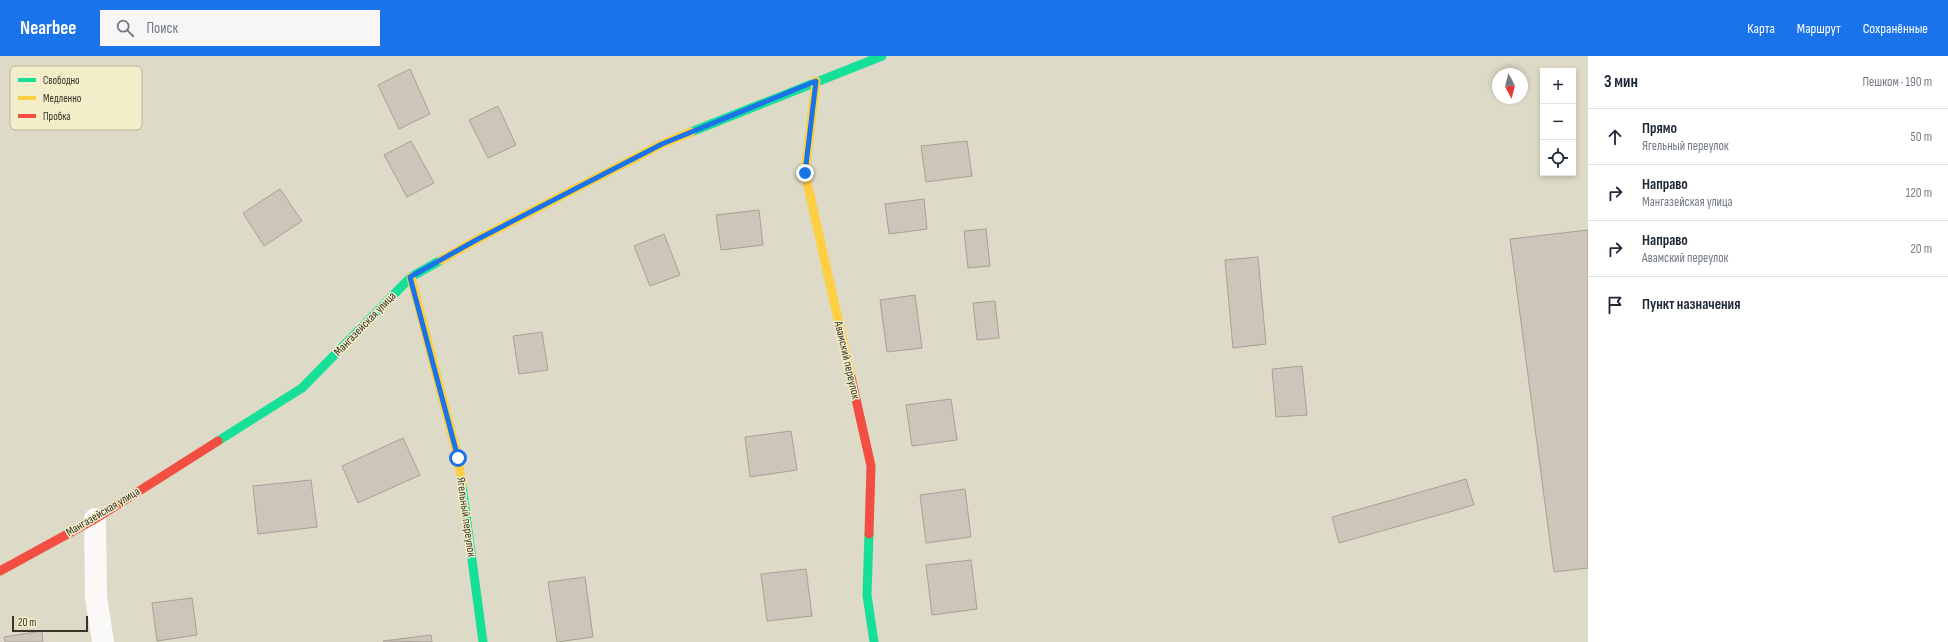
<!DOCTYPE html>
<html lang="ru">
<head>
<meta charset="utf-8">
<style>
	body { margin:0; font-family:"Sofia Sans Condensed",sans-serif; background:#f6f6f7; color:#1f2937 }
	.controls { position:absolute; right:12px; top:12px; display:grid; overflow:hidden; border-radius:0px; box-shadow:0 2px 6px #0003 }
	.controls button { width:36px; height:36px; display:grid; place-items:center; padding:0; border:0; border-bottom:1px solid #e0e1e3; background:#fff; color:#1f2937; font:20px sans-serif }
	.compass { position:absolute; left:1492px; top:12px; width:36px; height:36px; border-radius:50%; background:#fff; box-shadow:0 2px 6px #0003; rotate:173deg }
	.scale { position:absolute; left:12px; bottom:10px; width:76px; box-sizing:border-box; padding-left:4px; border:2px solid #383527; border-top:0; font-size:11px; line-height:14px; white-space:nowrap; color:#383527; -webkit-text-stroke:3px #f4edca; paint-order:stroke }
	.stop { position:absolute; width:12px; height:12px; margin:-9px; border:3px solid #1a73e8; border-radius:50%; background:#fff }
	.stop.end { background:#1a73e8; border-color:#fff; box-shadow:0 1px 4px #0008 }
	.list { margin:0; padding:0; list-style:none }
	h2 { display:flex; justify-content:space-between; align-items:center; height:52px; margin:0; padding:0 16px; font-size:17px }
	h2 small { font-size:13px; font-weight:400; color:#747a83 }
	.list li { display:grid; grid-template-columns:26px 1fr auto; gap:12px; align-items:center; box-sizing:border-box; height:56px; padding:0 16px; border-top:1px solid #e0e1e3 }
	.list b { display:block; font-size:15px; white-space:nowrap }
	.list p { margin:0; font-size:13px; white-space:nowrap; color:#747a83 }
	.list em { font-size:13px; font-style:normal; color:#747a83 }
	.icon { flex:none; width:22px; height:22px; fill:none; stroke:currentColor; stroke-width:2; stroke-linecap:round; stroke-linejoin:round }
	.map { position:relative; flex:none; width:1588px; height:586px; overflow:hidden }
	header { display:flex; align-items:center; gap:24px; box-sizing:border-box; height:56px; padding:0 20px; background:#1a73e8; color:#fff }
	header strong { font-size:19px }
	nav { display:flex; gap:22px; margin-inline-start:auto; font-size:14px }
	.search { width:280px; height:36px; background:#f6f6f7; display:flex; align-items:center; gap:10px; box-sizing:border-box; padding:0 14px; border-radius:0px; color:#747a83; font-size:15px }
	main { display:flex }
	aside { flex:1; background:#fff }
	.map>svg:first-child { display:block }
	.building { fill:#cdc5ba; stroke:#a8a096 }
	.lines { fill:none; stroke-linecap:round; stroke-linejoin:round }
	.street { stroke:#faf9f7; stroke-width:22 }
	.fast { stroke:#16e098; stroke-width:9 }
	.slow { stroke:#ffcf43; stroke-width:9 }
	.jam { stroke:#f24e42; stroke-width:9 }
	.route { stroke:#1a73e8; stroke-width:5 }
	.labels { text-anchor:middle; dominant-baseline:central; stroke-width:3; stroke-linejoin:round; paint-order:stroke }
	.street-label { font-size:12px; fill:#383527; stroke:#f4edca }
	.key { fill:#f4edca; stroke:#bcb699; stroke-width:1 }
	.key-label { font-size:11px; fill:#383527 }
</style>
</head>
<body>
<header>
<strong>Nearbee</strong>
<div class="search"><svg class="icon" aria-label="search" viewBox="0 0 24 24"><circle cx="10" cy="10" r="6"/><path d="M15 15l6 6"/></svg>Поиск</div>
<nav><a>Карта</a><a>Маршрут</a><a>Сохранённые</a></nav>
</header>
<main>
<div class="map">
<svg width="1588" height="586" viewBox="0 0 1588 586">
	<rect width="100%" height="100%" fill="#dddac7"/>
	<g class="building">
		<polygon points="410,13 430,58 399,73 378,29"/>
		<polygon points="498,50 516,89 488,102 469,64"/>
		<polygon points="411,85 434,127 407,141 384,99"/>
		<polygon points="967,85 972,120 926,126 921,90"/>
		<polygon points="280,133 302,165 264,190 243,157"/>
		<polygon points="924,143 927,173 889,178 885,148"/>
		<polygon points="759,154 763,189 721,194 716,159"/>
		<polygon points="986,173 990,210 968,212 964,175"/>
		<polygon points="1588,174 1588,512 1554,516 1510,183"/>
		<polygon points="664,178 680,219 650,230 634,190"/>
		<polygon points="1258,201 1266,288 1233,292 1225,204"/>
		<polygon points="915,239 922,292 887,296 880,244"/>
		<polygon points="995,245 999,282 977,284 973,247"/>
		<polygon points="542,276 548,314 519,318 513,280"/>
		<polygon points="1302,310 1307,359 1276,361 1272,313"/>
		<polygon points="951,343 957,384 912,390 906,349"/>
		<polygon points="791,375 797,414 750,421 745,381"/>
		<polygon points="403,382 420,419 358,447 342,410"/>
		<polygon points="1466,423 1474,449 1339,487 1332,461"/>
		<polygon points="311,424 317,471 258,478 253,430"/>
		<polygon points="965,433 971,481 926,487 920,439"/>
		<polygon points="971,504 977,553 932,559 926,509"/>
		<polygon points="806,513 812,560 767,565 761,518"/>
		<polygon points="585,521 593,581 557,586 548,526"/>
		<polygon points="192,542 197,579 157,585 152,547"/>
		<polygon points="42,575 43,586 5,586 4,581"/>
		<polygon points="431,579 432,586 383,585"/>
	</g>
	<g class="lines">
		<polyline class="street" points="95,463 96,541 103,586"/>
		<g class="fast">
			<polyline points="691,76 882,0"/>
			<polyline points="218,385 302,332 411,221 441,204"/>
			<polyline points="462,429 483,586"/>
			<polyline points="869,478 867,539 874,586"/>
		</g>
		<g class="slow">
			<polyline points="816,25 805,117 851,321"/>
			<polyline points="441,204 478,183 662,88 691,76"/>
			<polyline points="411,221 458,402 462,429"/>
		</g>
		<g class="jam">
			<polyline points="851,321 871,410 869,478"/>
			<polyline points="0,515 95,463 218,385"/>
		</g>
	</g>
	<g class="lines">
		<polyline class="route" points="458,402 410,221 478,183 662,88 816,25 805,117"/>
	</g>
	<g class="labels">
		<g class="street-label">
			<text transform="translate(365 268) rotate(-46)">Мангазейская улица</text>
			<text transform="translate(847 304) rotate(77)">Авамский переулок</text>
			<text transform="translate(103 456) rotate(-31)">Мангазейская улица</text>
			<text transform="translate(466 461) rotate(82)">Ягельный переулок</text>
		</g>
	</g>
	<rect x="10" y="10" width="132" height="64" rx="6" class="key"/>
	<rect x="18" y="22" width="18" height="4" fill="#16e098"/>
	<rect x="18" y="40" width="18" height="4" fill="#ffcf43"/>
	<rect x="18" y="58" width="18" height="4" fill="#f24e42"/>
	<g class="key-label">
		<text x="43" y="28">Свободно</text>
		<text x="43" y="46">Медленно</text>
		<text x="43" y="64">Пробка</text>
	</g>
</svg>
<div class="controls">
<button>+</button>
<button>−</button>
<button><svg class="icon" aria-label="locate" viewBox="0 0 24 24"><circle cx="12" cy="12" r="6"/><path d="M12 2v4M12 18v4M2 12h4M18 12h4"/></svg></button>
</div>
<svg class="compass" viewBox="-18 -18 36 36"><path d="M0-13l5 13h-10z" fill="#e53935"/><path d="M0 13l5-13h-10z" fill="#747a83"/></svg>
<div class="scale">20 m</div>
<div class="stop" style="left:458px;top:402px"></div>
<div class="stop end" style="left:805px;top:117px"></div>
</div>
<aside>
<h2>3 мин<small>Пешком · 190 m</small></h2>
<ul class="list">
<li><svg class="icon" aria-label="ahead" viewBox="0 0 24 24"><path d="M12 20V5M6 11l6-6 6 6"/></svg><div><b>Прямо</b><p>Ягельный переулок</p></div><em>50 m</em></li>
<li><svg class="icon" aria-label="right" viewBox="0 0 24 24"><path d="M7 20v-9h11M14 6l5 5-5 5"/></svg><div><b>Направо</b><p>Мангазейская улица</p></div><em>120 m</em></li>
<li><svg class="icon" aria-label="right" viewBox="0 0 24 24"><path d="M7 20v-9h11M14 6l5 5-5 5"/></svg><div><b>Направо</b><p>Авамский переулок</p></div><em>20 m</em></li>
<li><svg class="icon" aria-label="arrive" viewBox="0 0 24 24"><path d="M6 21V4h12l-3 4 3 4H6"/></svg><div><b>Пункт назначения</b></div></li>
</ul>
</aside>
</main>
</body>
</html>
